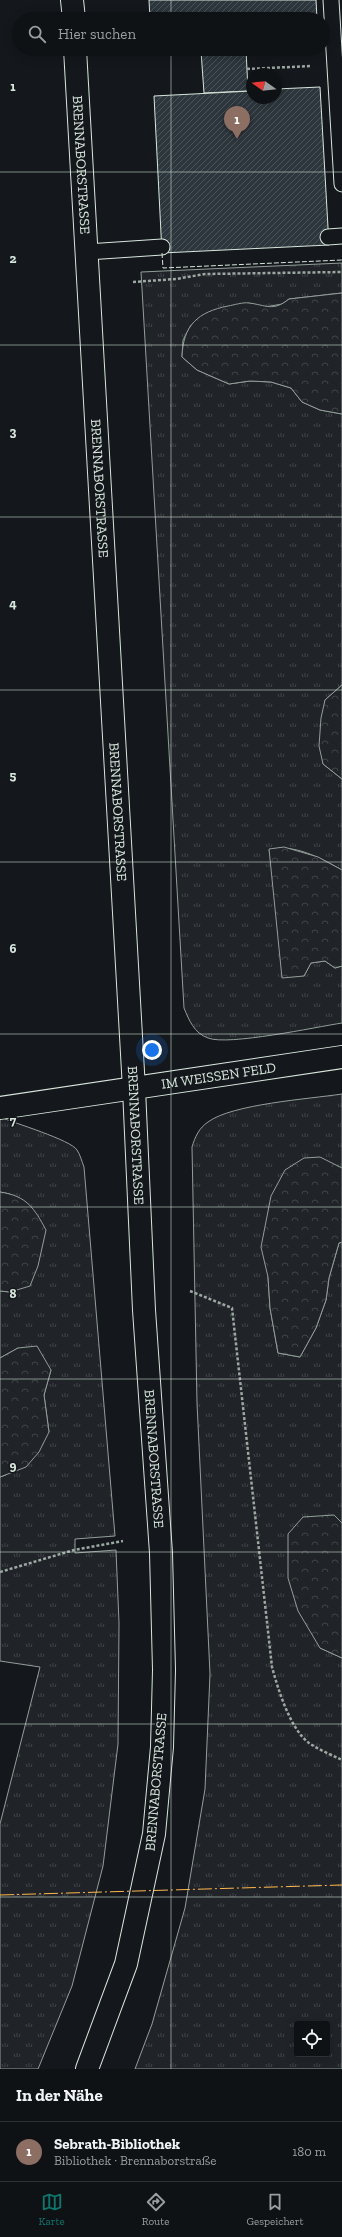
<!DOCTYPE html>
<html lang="de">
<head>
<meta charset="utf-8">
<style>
	body { margin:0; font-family:"Zilla Slab",serif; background:#1d2022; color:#f1f3f6 }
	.controls { position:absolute; right:12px; bottom:12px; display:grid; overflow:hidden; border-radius:4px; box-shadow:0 2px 10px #0003 }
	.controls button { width:36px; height:36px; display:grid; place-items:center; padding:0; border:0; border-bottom:1px solid #2f3234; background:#0f1215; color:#f1f3f6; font:20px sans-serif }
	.compass { position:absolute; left:246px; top:68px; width:36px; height:36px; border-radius:50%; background:#0f1215; box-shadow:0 2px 10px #0003; rotate:285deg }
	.you { position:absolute; left:152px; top:1050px; width:14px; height:14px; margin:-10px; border:3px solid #fff; border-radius:50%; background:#1a73e8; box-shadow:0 0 0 6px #1a73e833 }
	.badge { display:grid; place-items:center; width:26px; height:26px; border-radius:50%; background:#0f766e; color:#fff; font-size:13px; font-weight:700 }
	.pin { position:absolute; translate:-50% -33px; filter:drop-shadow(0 1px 2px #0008) }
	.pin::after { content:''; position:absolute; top:21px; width:14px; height:12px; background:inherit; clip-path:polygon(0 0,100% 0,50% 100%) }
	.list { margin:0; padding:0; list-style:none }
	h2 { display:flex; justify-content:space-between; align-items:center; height:52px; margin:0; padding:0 16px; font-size:17px }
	h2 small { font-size:13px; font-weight:400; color:#9b9ea0 }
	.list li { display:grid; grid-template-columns:26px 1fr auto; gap:12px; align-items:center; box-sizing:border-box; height:60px; padding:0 16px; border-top:1px solid #2f3234 }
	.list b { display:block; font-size:15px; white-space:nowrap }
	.list p { margin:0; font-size:13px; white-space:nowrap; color:#9b9ea0 }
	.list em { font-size:13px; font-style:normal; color:#9b9ea0 }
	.icon { flex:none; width:22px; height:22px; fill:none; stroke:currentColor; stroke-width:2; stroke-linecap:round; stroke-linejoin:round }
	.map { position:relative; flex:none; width:342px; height:2069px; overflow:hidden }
	.search { position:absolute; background:#0f1215; box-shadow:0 2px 10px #0003; left:12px; right:12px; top:12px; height:44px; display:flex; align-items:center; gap:10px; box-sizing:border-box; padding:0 14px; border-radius:22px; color:#9b9ea0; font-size:15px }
	.sheet { height:112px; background:#0f1215 }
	nav { display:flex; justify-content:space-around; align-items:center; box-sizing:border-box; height:56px; border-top:1px solid #2f3234; background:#0f1215; font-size:11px; color:#9b9ea0 }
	nav a { display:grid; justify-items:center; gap:2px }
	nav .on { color:#0f766e }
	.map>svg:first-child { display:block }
	.grass { fill:url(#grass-tufts); stroke:#939e99; fill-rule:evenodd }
	.forest { fill:url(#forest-crowns); stroke:#939e99 }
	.building { fill:url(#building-hatch); stroke:#d8e6dc }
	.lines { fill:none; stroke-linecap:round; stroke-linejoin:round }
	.service-casing { stroke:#d8e6dc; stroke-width:17 }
	.minor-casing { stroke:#d8e6dc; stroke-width:24 }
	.secondary-casing { stroke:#d8e6dc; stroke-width:24 }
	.path { stroke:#9da8a2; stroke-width:2.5; stroke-dasharray:3 2; stroke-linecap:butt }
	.service { stroke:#14181c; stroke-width:15 }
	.minor { stroke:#14181c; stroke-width:22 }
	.secondary { stroke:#14181c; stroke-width:22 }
	.fence { stroke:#d8e6dc; stroke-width:1; stroke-dasharray:5 2; stroke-linecap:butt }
	.power { stroke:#ffb74d; stroke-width:1; stroke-dasharray:14 3 2 3; stroke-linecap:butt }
	.grid { fill:none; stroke:#d8e6dc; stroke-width:1; stroke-opacity:0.55 }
	.labels { text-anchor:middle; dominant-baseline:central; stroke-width:3; stroke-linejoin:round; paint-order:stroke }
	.street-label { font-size:14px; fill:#d8e6dc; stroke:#14181c }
	.grid-label { font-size:13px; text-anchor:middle; font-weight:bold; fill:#d8e6dc; stroke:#14181c; stroke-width:3; stroke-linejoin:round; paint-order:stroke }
</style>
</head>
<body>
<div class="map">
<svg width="342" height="2069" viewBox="0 0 342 2069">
	<defs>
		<pattern id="grass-tufts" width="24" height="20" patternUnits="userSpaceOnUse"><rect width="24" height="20" fill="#202428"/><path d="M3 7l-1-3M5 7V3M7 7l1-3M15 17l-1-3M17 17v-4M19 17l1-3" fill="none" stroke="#404447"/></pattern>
		<pattern id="forest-crowns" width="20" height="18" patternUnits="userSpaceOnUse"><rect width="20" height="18" fill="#202428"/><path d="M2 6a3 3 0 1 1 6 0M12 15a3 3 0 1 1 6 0" fill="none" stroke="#404447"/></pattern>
		<pattern id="building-hatch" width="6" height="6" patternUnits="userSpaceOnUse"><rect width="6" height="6" fill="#2c363c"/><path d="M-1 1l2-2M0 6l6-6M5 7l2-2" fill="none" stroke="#4a5358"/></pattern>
	</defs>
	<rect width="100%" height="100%" fill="#14181c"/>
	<g class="grass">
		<path d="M342,263V293L289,299L282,304L265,307L248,303L191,325L183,340L182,357L197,370L229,384L250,381L271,382L291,388L302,402L320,410L342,414V685L325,700L323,764L342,779V870C320,858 294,843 269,850L304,976L311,963L325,961L335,968L342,966V1023C316,1027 228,1046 208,1038C194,1033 189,1020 184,1008L141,272Z"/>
		<path d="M342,1094V1168L268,1277L270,1308L278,1353L300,1357L316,1328L326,1300L329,1278L339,1243L342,1242V1523L334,1515L320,1648L342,1658V2069H135L152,2024L185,1908L205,1789L210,1674L197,1403L192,1147C195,1137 199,1128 208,1122C232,1104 309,1099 342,1094ZM297,2024H327V2054H297Z"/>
		<path d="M0,1117C14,1123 71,1140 77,1150C80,1154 82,1162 84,1167L115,1536L75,1539V1553L116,1550L119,1623L118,1744L103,1866L72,1986L38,2069H0V1824L40,1667L0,1661V1477L6,1475L49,1432L44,1395L51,1370L18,1348L0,1358V1291L10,1292V1194L0,1192Z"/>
	</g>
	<g class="forest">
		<path d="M342,293V414L320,410L302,402L291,388L271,382L250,381L229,384L197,370L182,357C183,325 198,312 228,306C234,305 243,302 249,303C266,305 273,312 289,299Z"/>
		<polygon points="342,685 342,779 323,764 319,746 321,718 325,700"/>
		<polygon points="284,847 318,857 342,870 342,966 335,968 325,961 311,963 304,976 282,978 269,849"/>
		<polygon points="320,1157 342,1168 342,1242 339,1243 329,1278 326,1300 316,1328 300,1357 278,1353 270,1308 268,1277 261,1247 271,1196 285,1170 304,1158"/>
		<path d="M0,1192C27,1196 34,1208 46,1230L38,1266L30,1286L10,1292L0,1291Z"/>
		<polygon points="37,1346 51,1370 44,1395 49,1432 39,1452 26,1467 0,1477 0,1358 18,1348"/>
		<polygon points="334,1515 342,1523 342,1658 320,1648 298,1611 288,1578 288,1534 303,1517"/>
	</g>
	<g class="building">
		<polygon points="149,0 316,0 317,19 150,19"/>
		<polygon points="152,49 234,49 152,54"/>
		<polygon points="246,49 248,91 204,93 201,51"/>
		<polygon points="320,87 329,245 162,253 154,96 252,91 252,98 276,98 276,89"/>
	</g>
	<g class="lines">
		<g class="service-casing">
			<g id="service">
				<polyline points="331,0 342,184"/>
				<polyline points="328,237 342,236"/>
				<polyline points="87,252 162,247"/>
			</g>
		</g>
		<g class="minor-casing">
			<g id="minor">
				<path id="s1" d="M0,1108L342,1057"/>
			</g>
		</g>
		<g class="secondary-casing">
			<g id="secondary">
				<polyline points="72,0 74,19"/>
				<path id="s2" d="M75,49L134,1089L144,1310L161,1553L164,1670L162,1747L154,1834L126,1964L87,2069"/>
			</g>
		</g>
		<g class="path">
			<polyline points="247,69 311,66"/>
			<polyline points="133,282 176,279 205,274 342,272"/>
			<path d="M190,1291L232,1308L272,1667C278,1689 290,1729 309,1743C319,1750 332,1755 342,1760"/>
			<polyline points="0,1572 74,1550 123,1541"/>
		</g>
		<use href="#service" class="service"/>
		<use href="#minor" class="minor"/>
		<use href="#secondary" class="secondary"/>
		<polyline class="fence" points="162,253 163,268 342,260"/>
		<polyline class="power" points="0,1895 342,1885"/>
	</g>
	<path class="grid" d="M171,0V19M171,49V2069M0,172H342M0,345H342M0,517H342M0,690H342M0,862H342M0,1034H342M0,1207H342M0,1379H342M0,1552H342M0,1724H342M0,1897H342"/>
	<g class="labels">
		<g class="street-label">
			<text stroke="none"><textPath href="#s2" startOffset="116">BRENNABORSTRASSE</textPath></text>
			<text stroke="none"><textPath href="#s2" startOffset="440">BRENNABORSTRASSE</textPath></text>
			<text stroke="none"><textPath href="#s2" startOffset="764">BRENNABORSTRASSE</textPath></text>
			<text stroke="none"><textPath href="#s1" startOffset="221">IM WEISSEN FELD</textPath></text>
			<text stroke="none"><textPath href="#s2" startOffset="1088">BRENNABORSTRASSE</textPath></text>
			<text stroke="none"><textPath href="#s2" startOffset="1412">BRENNABORSTRASSE</textPath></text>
			<text transform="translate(156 1782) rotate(-85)">BRENNABORSTRASSE</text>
		</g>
	</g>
	<g class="grid-label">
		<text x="13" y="91">1</text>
		<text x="13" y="263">2</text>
		<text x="13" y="436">3</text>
		<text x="13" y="608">4</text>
		<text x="13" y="780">5</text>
		<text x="13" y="953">6</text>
		<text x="13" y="1125">7</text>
		<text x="13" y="1298">8</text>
		<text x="13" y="1470">9</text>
	</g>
</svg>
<div class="controls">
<button><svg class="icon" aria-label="locate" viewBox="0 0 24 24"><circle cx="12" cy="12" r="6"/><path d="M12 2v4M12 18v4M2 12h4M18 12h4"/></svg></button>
</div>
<svg class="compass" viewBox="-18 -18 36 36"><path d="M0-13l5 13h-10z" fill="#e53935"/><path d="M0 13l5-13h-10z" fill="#9b9ea0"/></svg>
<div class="you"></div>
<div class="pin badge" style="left:237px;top:139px;background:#8d6e63">1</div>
<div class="search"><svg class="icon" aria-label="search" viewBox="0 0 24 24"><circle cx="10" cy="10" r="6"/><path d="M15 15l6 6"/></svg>Hier suchen</div>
</div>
<section class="sheet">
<h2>In der Nähe<small></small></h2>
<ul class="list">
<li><span class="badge" style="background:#8d6e63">1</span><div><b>Sebrath-Bibliothek</b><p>Bibliothek · Brennaborstraße</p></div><em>180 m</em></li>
</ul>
</section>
<nav>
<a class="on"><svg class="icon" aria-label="map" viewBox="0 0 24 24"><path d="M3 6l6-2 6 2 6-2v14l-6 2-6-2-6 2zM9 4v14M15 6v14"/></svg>Karte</a>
<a><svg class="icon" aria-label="directions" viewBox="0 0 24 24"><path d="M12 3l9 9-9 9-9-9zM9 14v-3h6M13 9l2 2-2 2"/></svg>Route</a>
<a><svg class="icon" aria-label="saved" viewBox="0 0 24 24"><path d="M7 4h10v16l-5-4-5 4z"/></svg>Gespeichert</a>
</nav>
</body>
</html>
